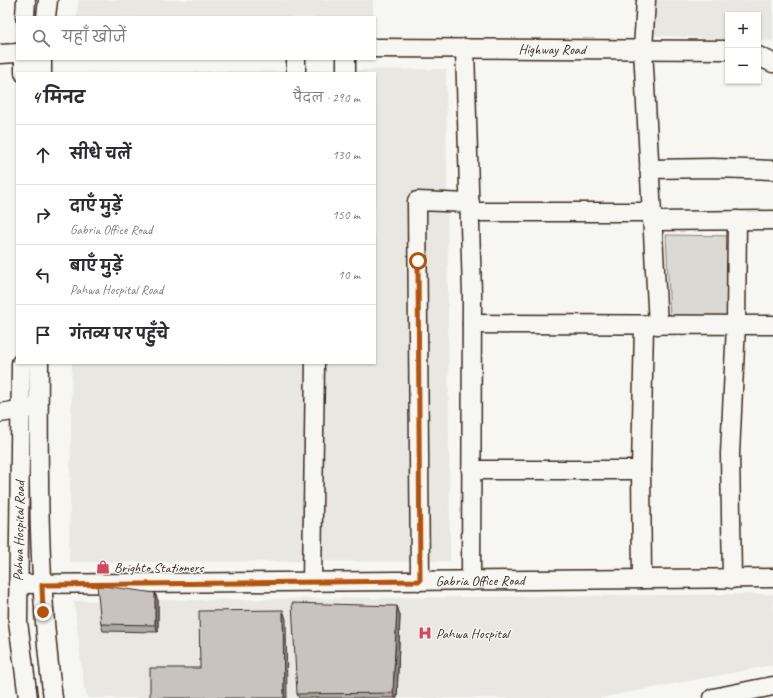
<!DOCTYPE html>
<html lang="hi">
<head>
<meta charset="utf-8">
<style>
	body { margin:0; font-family:Caveat,"Playpen Sans Deva",sans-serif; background:#f7f7f7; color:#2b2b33 }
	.controls { position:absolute; right:12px; top:12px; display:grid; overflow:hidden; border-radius:0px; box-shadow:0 1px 3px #0004 }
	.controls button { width:36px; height:36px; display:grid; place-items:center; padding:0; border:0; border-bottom:1px solid #e1e1e2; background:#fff; color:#2b2b33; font:20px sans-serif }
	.stop { position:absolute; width:12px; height:12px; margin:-9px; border:3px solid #b45309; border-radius:50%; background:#fff }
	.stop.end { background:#b45309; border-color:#fff; box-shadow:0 1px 4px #0008 }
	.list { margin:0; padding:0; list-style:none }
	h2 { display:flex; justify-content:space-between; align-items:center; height:52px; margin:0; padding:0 16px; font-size:17px }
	h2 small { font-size:13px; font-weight:400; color:#7c7c81 }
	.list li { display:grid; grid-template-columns:26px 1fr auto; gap:12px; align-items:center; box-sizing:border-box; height:60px; padding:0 16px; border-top:1px solid #e1e1e2 }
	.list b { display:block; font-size:15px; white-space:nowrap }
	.list p { margin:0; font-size:13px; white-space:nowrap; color:#7c7c81 }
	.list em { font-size:13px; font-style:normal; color:#7c7c81 }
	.icon { flex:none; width:22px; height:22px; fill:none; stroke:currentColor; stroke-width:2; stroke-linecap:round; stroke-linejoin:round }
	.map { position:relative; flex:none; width:773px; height:698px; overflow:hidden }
	.search { position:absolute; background:#fff; box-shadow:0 1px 3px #0004; left:16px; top:16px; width:360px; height:44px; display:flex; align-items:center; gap:10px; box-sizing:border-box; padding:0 14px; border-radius:0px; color:#7c7c81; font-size:15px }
	.panel { position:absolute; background:#fff; box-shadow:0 1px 3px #0004; left:16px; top:72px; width:360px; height:292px; border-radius:0px }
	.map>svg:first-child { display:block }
	.built { fill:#e8e7e2 }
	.green { fill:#dad9d3; stroke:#8a8278 }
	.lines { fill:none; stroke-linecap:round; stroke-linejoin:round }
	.minor-casing { stroke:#3b2a1e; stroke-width:21 }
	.minor { stroke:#f6f6f2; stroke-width:18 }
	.wall { fill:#aca8a3; stroke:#3b2a1e }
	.shaded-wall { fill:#8c8885; stroke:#3b2a1e }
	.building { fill:#c8c3be; stroke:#3b2a1e }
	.route { stroke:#b45309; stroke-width:5 }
	.labels { text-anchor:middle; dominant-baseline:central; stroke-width:3; stroke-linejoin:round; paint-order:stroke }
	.street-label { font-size:14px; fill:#3b2a1e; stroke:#f6f6f2 }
	.poi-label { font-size:14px; fill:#3b2a1e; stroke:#f6f6f2; text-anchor:start }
</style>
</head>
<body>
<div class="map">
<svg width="773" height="698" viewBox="0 0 773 698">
	<rect width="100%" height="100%" fill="#f6f6f2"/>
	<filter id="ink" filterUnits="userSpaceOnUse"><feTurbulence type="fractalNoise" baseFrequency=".025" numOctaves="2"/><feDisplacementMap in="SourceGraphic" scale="8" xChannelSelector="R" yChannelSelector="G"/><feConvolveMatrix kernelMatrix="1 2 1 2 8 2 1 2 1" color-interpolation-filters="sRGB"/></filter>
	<g filter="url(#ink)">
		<g class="built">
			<polygon points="78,0 373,0 373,17 77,17"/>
			<polygon points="651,0 773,0 773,41 758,40 758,15 728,15 728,39 649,35"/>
			<polygon points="446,69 450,561 69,562 72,363 375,363 375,73 77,73"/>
			<polygon points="773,594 773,665 600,698 88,698 84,687 74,601"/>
		</g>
		<polygon class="green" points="666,235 735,236 737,318 670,318"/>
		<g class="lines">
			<g class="minor-casing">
				<g id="minor">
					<polyline points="646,0 643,49 658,325"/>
					<polyline points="25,17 26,0"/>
					<polyline points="46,17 48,0"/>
					<path id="s1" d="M375,48L728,50"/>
					<polyline points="465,48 472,294 471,581"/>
					<polyline points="0,54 17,53"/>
					<polyline points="758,56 773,63"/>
					<polyline points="24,73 24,59"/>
					<polyline points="42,73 42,59"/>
					<polyline points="296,73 296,59"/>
					<polyline points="346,73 346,59"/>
					<polyline points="649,169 713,168 773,170"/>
					<polyline points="470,212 652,212"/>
					<polyline points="652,221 773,220"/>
					<polyline points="472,324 773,325"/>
					<polyline points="21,363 18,622 28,698"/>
					<path d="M39,363C38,475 38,587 53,698"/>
					<polyline points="0,413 32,408"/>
					<polyline points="471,470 641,470"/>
					<polyline points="642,579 641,470 644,325"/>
					<polyline points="732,579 730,454 736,325 737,220"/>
					<polyline points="420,581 417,201 470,203"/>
					<polyline points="312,582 315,363"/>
					<path id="s2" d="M18,584L773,578"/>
					<polyline points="713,698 773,686"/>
				</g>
			</g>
			<use href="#minor" class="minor"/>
		</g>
		<g class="wall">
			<polygon points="158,600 158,632 103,631 101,624"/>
			<polygon points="400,615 397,698 299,698 297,694"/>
		</g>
		<g class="shaded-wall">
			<polygon points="155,593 158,600 158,632 155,625"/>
			<polygon points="397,606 400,615 397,698 395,698 393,693"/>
			<polygon points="283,610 286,619 287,698 284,698"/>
		</g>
		<g class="building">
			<polygon points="97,585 155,593 155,625 101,624"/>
			<polygon points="292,603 397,606 393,693 297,694"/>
			<polygon points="283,610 284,698 150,698 150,668 200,668 199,611"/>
		</g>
	</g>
	<g class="lines" filter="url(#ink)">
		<polyline class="route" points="43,612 42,585 420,581 418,261"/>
	</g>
	<defs>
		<g id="shop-bare" transform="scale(1.08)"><path d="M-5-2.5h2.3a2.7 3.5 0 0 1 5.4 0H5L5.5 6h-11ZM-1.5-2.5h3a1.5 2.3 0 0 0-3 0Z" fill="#d1495b" stroke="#f6f6f2" stroke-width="2.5" paint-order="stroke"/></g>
		<g id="hospital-bare" transform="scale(1.08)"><path d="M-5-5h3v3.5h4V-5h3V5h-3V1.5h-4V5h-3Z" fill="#d1495b" stroke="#f6f6f2" stroke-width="2.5" paint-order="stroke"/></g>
	</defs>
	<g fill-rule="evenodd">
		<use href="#shop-bare" x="103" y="567"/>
		<use href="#hospital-bare" x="425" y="633"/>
	</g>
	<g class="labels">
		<g class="street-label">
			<text stroke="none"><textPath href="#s1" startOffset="177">Highway Road</textPath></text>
			<text transform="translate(19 531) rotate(-89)">Pahwa Hospital Road</text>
			<text stroke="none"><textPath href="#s2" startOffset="462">Gabria Office Road</textPath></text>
		</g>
		<g class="poi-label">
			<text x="114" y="567">Brighto Stationers</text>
			<text x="436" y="633">Pahwa Hospital</text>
		</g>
	</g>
</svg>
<div class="controls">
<button>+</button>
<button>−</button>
</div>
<div class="stop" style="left:418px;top:261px"></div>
<div class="stop end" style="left:43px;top:612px"></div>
<div class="search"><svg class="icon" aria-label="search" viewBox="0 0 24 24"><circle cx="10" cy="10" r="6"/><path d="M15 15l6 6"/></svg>यहाँ खोजें</div>
<section class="panel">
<h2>4 मिनट<small>पैदल · 290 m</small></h2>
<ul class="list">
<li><svg class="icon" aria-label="ahead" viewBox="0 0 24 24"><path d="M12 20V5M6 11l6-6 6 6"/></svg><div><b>सीधे चलें</b></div><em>130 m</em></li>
<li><svg class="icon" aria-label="right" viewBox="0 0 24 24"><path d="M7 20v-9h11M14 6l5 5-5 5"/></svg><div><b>दाएँ मुड़ें</b><p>Gabria Office Road</p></div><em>150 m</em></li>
<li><svg class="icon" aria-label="left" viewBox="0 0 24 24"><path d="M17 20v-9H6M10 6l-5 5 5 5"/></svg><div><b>बाएँ मुड़ें</b><p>Pahwa Hospital Road</p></div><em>10 m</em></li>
<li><svg class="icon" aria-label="arrive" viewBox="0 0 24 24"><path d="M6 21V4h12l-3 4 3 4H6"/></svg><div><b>गंतव्य पर पहुँचे</b></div></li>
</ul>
</section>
</div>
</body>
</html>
